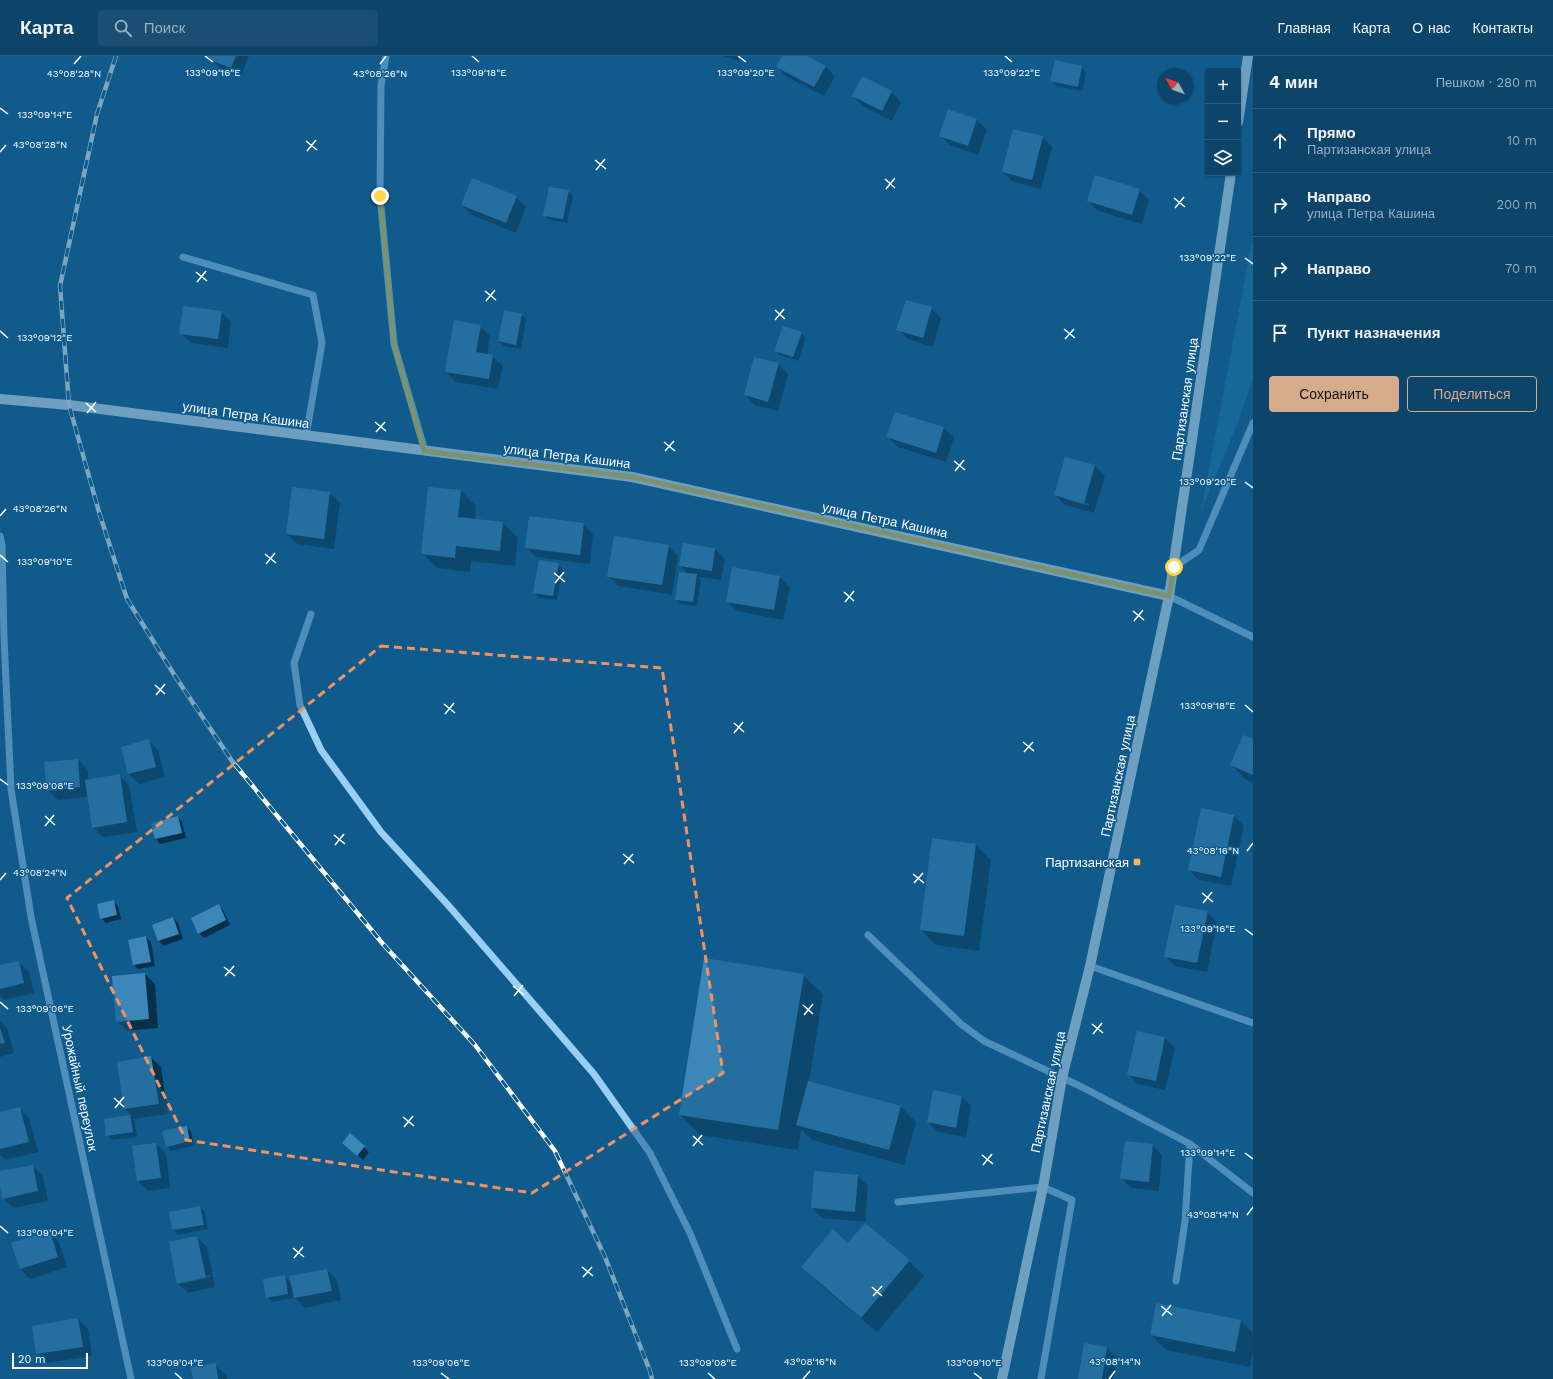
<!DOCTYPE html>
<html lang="ru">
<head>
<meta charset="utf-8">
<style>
	body { margin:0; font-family:"Work Sans",sans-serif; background:#1a4e72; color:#f1f3f6 }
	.controls { position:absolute; right:12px; top:12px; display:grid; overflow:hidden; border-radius:4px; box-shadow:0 1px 3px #0004 }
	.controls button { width:36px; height:36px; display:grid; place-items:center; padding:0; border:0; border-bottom:1px solid #2c5c7e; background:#0c446a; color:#f1f3f6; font:20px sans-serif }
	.compass { position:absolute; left:1157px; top:12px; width:36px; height:36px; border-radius:50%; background:#0c446a; box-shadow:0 1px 3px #0004; rotate:310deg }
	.scale { position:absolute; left:12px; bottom:10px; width:76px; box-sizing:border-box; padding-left:4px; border:2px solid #fff; border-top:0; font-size:11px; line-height:14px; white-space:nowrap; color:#fff; -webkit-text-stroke:3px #105b8d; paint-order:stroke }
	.stop { position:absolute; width:12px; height:12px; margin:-9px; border:3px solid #ffd54a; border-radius:50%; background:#fff }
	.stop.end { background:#ffd54a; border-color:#fff; box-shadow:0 1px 4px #0008 }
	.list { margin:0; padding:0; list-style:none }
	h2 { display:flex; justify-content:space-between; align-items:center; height:52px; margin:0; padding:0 16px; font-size:17px }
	h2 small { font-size:13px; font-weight:400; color:#9ab0c1 }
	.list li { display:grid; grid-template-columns:26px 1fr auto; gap:12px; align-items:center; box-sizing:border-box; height:64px; padding:0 16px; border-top:1px solid #2c5c7e }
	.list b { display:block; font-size:15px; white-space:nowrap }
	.list p { margin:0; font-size:13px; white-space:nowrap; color:#9ab0c1 }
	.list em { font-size:13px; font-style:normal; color:#9ab0c1 }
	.actions { display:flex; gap:8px; padding:12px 16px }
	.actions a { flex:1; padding:9px 0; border:1px solid #d6ab8b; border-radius:4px; text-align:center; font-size:14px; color:#d6ab8b }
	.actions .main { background:#d6ab8b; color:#111 }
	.icon { flex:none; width:22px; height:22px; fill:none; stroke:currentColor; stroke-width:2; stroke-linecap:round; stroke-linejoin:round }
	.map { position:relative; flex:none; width:1253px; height:1323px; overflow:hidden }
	header { display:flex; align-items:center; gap:24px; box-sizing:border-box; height:56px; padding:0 20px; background:#0c446a; border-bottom:1px solid #2c5c7e }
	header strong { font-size:19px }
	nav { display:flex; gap:22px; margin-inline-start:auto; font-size:14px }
	.search { width:280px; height:36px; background:#1a4e72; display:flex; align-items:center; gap:10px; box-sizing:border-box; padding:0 14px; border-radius:4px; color:#9ab0c1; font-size:15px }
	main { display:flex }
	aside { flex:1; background:#0c446a }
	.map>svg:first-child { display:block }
	.green { fill:#1f75ab }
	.shadow { fill:#0007; fill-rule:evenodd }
	.building { fill:#3d87b8 }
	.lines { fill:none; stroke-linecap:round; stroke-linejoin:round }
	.minor { stroke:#98cff2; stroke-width:7 }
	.major { stroke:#e3f2ff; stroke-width:10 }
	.rail-casing { stroke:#fff; stroke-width:4.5 }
	.rail { stroke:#105b8d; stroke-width:3; stroke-dasharray:9; stroke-linecap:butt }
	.route { stroke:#ffd54a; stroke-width:5 }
	.marked { fill:none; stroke:#f09361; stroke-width:3; stroke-dasharray:8 5; stroke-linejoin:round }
	.ticks { fill:none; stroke:#fff; stroke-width:1.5 }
	.poi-dot { fill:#ffb459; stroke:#105b8d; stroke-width:1.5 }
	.labels { text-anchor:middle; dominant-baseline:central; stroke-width:3; stroke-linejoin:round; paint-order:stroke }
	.street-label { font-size:13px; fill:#fff; stroke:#105b8d }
	.poi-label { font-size:13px; fill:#fff; stroke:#105b8d; text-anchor:end }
	.ticks-label { font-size:10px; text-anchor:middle; fill:#fff; stroke:#105b8d; stroke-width:3; stroke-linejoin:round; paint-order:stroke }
</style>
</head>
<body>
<header>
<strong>Карта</strong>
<div class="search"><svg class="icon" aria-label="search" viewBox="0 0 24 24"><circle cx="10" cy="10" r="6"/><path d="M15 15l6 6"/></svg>Поиск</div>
<nav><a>Главная</a><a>Карта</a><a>О нас</a><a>Контакты</a></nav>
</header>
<main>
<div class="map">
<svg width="1253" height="1323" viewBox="0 0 1253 1323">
	<rect width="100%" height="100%" fill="#105b8d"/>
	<polygon class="green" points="1253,180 1253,323 1238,366 1201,455"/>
	<g class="shadow">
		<polygon points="210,0 249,0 241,21 220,12 210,2"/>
		<polygon points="723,0 740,0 739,5"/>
		<polygon points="783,0 805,0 825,10 835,20 824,40 787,21 777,11"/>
		<polygon points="1082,11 1086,16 1083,35 1056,30 1052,25"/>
		<polygon points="891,36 901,46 892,65 863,50 853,40"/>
		<polygon points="977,64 987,74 978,99 950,89 940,79"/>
		<polygon points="1042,81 1052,91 1041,133 1013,126 1003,116"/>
		<polygon points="1139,134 1149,144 1142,168 1098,155 1088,145"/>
		<polygon points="568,135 573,140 567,167 549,164 544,159"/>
		<polygon points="516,141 526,151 516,177 472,159 462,149"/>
		<polygon points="931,252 941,262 933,291 908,283 898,273"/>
		<polygon points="221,256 231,266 228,292 191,287 181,277"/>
		<polygon points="522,259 526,263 521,293 504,290 499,285"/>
		<polygon points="480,270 490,280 487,299 492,300 503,310 498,333 456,326 446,316"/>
		<polygon points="801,277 806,282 798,305 780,299 775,294"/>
		<polygon points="778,308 788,318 778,355 755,349 745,339"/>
		<polygon points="944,372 954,382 946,406 898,391 888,381"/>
		<path d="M1065,402L1095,410L1105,420L1094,457L1065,449L1055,439ZM1065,441L1089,448V450L1065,443Z"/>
		<polygon points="429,432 461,435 476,450 475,464 503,467 518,482 515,510 471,505 470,516 437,512 422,497"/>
		<polygon points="330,437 340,447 334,493 297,488 287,478"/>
		<polygon points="583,468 593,478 590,508 536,501 526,491"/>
		<polygon points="668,490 678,500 672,539 618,530 608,520"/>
		<polygon points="715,493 725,503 721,524 698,521 701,524 697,550 681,548 676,544 689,518 680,510"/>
		<polygon points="558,508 563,513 557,544 539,542 535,537"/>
		<polygon points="780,521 790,531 783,564 737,555 727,545"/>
		<polygon points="148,684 158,694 165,721 139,728 129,718"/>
		<polygon points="1253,684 1253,727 1246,724 1231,709"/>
		<polygon points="78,704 88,714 88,724 119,719 129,729 137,776 103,781 93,771 89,741 58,744 48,734"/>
		<polygon points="1234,760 1244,770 1231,830 1199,824 1189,814"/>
		<polygon points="178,761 182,766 186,782 160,788 156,783 152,767"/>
		<polygon points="933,783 976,789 991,804 979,895 936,889 921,874"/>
		<polygon points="113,845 118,850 121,863 106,867 101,862"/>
		<polygon points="218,849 223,854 230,869 204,882 199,877"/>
		<polygon points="1207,856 1217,866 1207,916 1175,910 1165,900"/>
		<polygon points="173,862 178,867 183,883 163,890 159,885"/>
		<polygon points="146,881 151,886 155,910 138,913 134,909"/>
		<polygon points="19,906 29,916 34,937 4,944 0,940 0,910"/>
		<polygon points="145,918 155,928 158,972 127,975 117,965"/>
		<polygon points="803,919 823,938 809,1026 901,1051 916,1066 904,1109 812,1084 801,1073 798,1094 700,1079 680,1059"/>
		<polygon points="0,965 7,972 14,997 0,1001"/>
		<polygon points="1165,982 1175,992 1165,1034 1138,1028 1128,1018"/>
		<polygon points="151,1001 161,1011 168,1058 133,1063 135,1065 137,1081 112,1084 107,1079 105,1064 132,1060 125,1053"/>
		<polygon points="961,1040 971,1050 966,1081 938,1076 928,1066"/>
		<polygon points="19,1052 29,1062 38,1096 5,1104 0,1099 0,1057"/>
		<polygon points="187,1071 191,1076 194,1090 171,1095 167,1090"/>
		<polygon points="350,1079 369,1096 363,1104 348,1091"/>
		<polygon points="156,1088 166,1098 170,1132 148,1135 138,1125"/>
		<polygon points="1152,1089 1162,1099 1159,1135 1131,1132 1121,1122"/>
		<polygon points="33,1110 43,1120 48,1145 13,1152 3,1142 0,1126 0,1116"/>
		<polygon points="858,1120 868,1130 865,1166 822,1162 812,1152"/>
		<polygon points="200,1151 205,1156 208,1173 178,1179 173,1174 170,1157"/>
		<polygon points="865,1168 909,1205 924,1220 877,1276 817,1226 802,1211 848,1188"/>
		<polygon points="49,1176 59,1186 67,1211 30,1223 20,1213"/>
		<path d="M197,1181L207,1191L215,1231L188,1237L178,1227ZM210,1219L211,1221L184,1227V1225Z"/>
		<polygon points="327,1214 337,1224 341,1244 305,1252 292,1239 293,1242 272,1246 267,1241 284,1220 291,1227"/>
		<polygon points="78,1263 88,1273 92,1300 47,1307 37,1297"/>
		<polygon points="1241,1264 1253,1277 1253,1294 1250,1311 1166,1294 1151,1279"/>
		<polygon points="1085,1288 1107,1292 1117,1302 1113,1323 1079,1323"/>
		<polygon points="216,1309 226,1319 227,1323 194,1323"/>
	</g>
	<g class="building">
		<polygon points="209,0 236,0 231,12 208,3"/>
		<polygon points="782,0 807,0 826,10 814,31 776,11"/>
		<polygon points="1055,4 1082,10 1078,31 1050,25"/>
		<polygon points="862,20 892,35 882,55 852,40"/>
		<polygon points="948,53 977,63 968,90 939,80"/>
		<polygon points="1013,73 1043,80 1032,124 1002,116"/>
		<polygon points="1095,119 1140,133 1132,159 1087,145"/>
		<polygon points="472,122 517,140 506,167 461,149"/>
		<polygon points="549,131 569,134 563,163 543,160"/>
		<polygon points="906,244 932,251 923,282 896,274"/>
		<polygon points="183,250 222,255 218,283 179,278"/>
		<polygon points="504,254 522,258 516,289 498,285"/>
		<polygon points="454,264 481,269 476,296 493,299 489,323 445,316"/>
		<polygon points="783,270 802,276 793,301 774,295"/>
		<polygon points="754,301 779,307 768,346 744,339"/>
		<polygon points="895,356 944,371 936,397 886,381"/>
		<polygon points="1065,401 1095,409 1084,448 1054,439"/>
		<polygon points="292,431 330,436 324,483 286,478"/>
		<polygon points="428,431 461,434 458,461 503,466 500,495 456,490 455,502 421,498"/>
		<polygon points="529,460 584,467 580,499 525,492"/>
		<polygon points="614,480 669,489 662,529 607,521"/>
		<polygon points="683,487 715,492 712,515 679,510"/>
		<polygon points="539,504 559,507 553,540 533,537"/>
		<polygon points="732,511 780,520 774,554 726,546"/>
		<polygon points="679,516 697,518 693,546 675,544"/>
		<polygon points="1243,679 1253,683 1253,719 1230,709"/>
		<polygon points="149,683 156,711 128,718 121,691"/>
		<polygon points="78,703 80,731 47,735 44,706"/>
		<polygon points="120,718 127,766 92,772 85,724"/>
		<polygon points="1201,752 1234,759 1221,821 1188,814"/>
		<polygon points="178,760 182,777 155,783 151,767"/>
		<polygon points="932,782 976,788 964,880 920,874"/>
		<polygon points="114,844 117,859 100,863 97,848"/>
		<polygon points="219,848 226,864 198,878 191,862"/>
		<polygon points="1175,849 1208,855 1197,907 1164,901"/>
		<polygon points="173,861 179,878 158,885 152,869"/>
		<polygon points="146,880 151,906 133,909 128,884"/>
		<polygon points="704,902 804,918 778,1074 679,1059"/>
		<polygon points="19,905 24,927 0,933 0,909"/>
		<polygon points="145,917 149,963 116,966 112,920"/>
		<polygon points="0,972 5,987 0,988"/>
		<polygon points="1137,975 1165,981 1156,1025 1127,1019"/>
		<polygon points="151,1000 159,1048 124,1053 117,1006"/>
		<polygon points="808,1025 901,1050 889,1094 796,1069"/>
		<polygon points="933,1034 962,1040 956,1072 927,1066"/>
		<polygon points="20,1051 29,1086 0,1093 0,1056"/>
		<polygon points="130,1059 133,1076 106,1080 104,1063"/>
		<polygon points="187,1070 190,1085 166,1091 162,1075"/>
		<polygon points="350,1077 365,1090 357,1100 342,1087"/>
		<polygon points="1125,1085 1153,1088 1149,1126 1120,1123"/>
		<polygon points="156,1087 161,1122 137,1125 132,1090"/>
		<polygon points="33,1109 38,1135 2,1143 0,1131 0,1115"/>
		<polygon points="814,1115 858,1119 855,1156 811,1152"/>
		<polygon points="200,1150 204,1169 172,1174 169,1156"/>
		<polygon points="865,1167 910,1204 861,1262 801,1211 833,1173 848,1187"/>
		<polygon points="50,1175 58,1201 20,1213 11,1187"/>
		<polygon points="197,1180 206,1221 177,1228 169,1186"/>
		<polygon points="327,1213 332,1235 294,1242 289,1220"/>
		<polygon points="285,1219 288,1238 266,1242 263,1223"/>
		<polygon points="1156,1247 1241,1264 1235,1296 1150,1279"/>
		<polygon points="78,1262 83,1291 36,1298 32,1270"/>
		<polygon points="1084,1287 1107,1291 1102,1323 1078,1323"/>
		<polygon points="216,1307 218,1323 193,1323 191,1311"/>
	</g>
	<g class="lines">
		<g class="minor">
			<polyline points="386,0 381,30 380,140 394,288 425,395"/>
			<polyline points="183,201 313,239 322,287 306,380"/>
			<polyline points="0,480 2,489 4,582 11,733 31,861 131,1323"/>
			<polyline points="1174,511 1199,494 1253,367"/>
			<polyline points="1169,540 1253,581"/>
			<polyline points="311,558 294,607 300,649 321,694 381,776 448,849 594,1018 650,1097 690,1177 737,1293"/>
			<polyline points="868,879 961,968 984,985 1082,1031 1190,1088 1253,1137"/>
			<polyline points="1090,910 1253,967"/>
			<polyline points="898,1146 1043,1131 1072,1144 1041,1323"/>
			<polyline points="1176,1225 1185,1165 1190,1088"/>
		</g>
		<g class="major">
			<polyline points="1238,66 1248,0"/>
			<polyline points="0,343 69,349 632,421 1169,540"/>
			<polyline points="1002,1323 1043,1131 1062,1022 1090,910 1169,540 1231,117"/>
		</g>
		<g class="rail-casing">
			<polyline id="rail" points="116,0 97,58 60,230 69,349 99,456 127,543 175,620 232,705 383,888 475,989 555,1095 605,1201 650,1315 652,1323"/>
		</g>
		<use href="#rail" class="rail"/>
	</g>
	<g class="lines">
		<polyline class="route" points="380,140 394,288 424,395 632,421 1169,540 1174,511"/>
	</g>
	<path d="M0 0H1253V1323H0ZM381,590L662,612L723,1017L532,1137L186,1084L67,842Z" fill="#105b8d" fill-opacity=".55" fill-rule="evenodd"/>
	<path class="marked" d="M381,590L662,612L723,1017L532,1137L186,1084L67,842Z"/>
	<path class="ticks" d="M205,0L213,6M472,0L479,6M738,0L746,6M1005,0L1012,6M74,8L81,0M380,8L386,0M0,52L8,58M306,85L317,94M307,95L316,84M0,96L6,89M595,104L606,113M596,114L605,103M885,123L895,132M886,133L895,122M1174,142L1185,151M1175,152L1184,141M1245,202L1253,208M196,216L207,225M197,226L206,215M485,235L496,244M486,245L495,234M775,254L785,263M775,264L784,253M1064,273L1075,282M0,275L8,282M1065,283L1074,273M86,347L96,356M87,357L96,346M375,366L386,375M376,376L385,366M664,386L675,395M665,395L674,385M954,405L965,414M955,415L964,404M1245,426L1253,432M0,460L6,453M265,498L276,507M0,499L8,506M266,508L275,497M554,517L565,526M555,527L564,516M844,536L854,545M845,546L854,535M1133,555L1144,564M1134,565L1143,554M155,629L165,638M156,639L165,628M444,648L455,657M1245,649L1253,656M445,658L454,647M734,667L744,676M734,677L743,666M1023,686L1034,695M1024,696L1033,686M0,723L8,729M45,760L55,769M45,770L54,759M334,779L345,788M335,789L344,778M1247,795L1253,787M623,798L634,807M624,808L633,798M913,818L924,827M0,824L6,817M914,827L923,817M1202,837L1213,846M1203,847L1212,836M1245,873L1253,879M224,911L235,920M225,920L234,910M513,930L524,939M514,940L523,929M0,946L8,953M803,949L813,958M804,959L813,948M1092,968L1103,977M1093,978L1102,967M114,1042L124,1051M115,1052L124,1041M403,1061L414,1070M404,1071L413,1060M693,1080L703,1089M693,1090L702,1079M1245,1097L1253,1103M982,1099L993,1108M983,1109L992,1098M1247,1159L1253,1151M0,1170L8,1177M293,1192L304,1201M294,1202L303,1191M582,1211L593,1220M583,1221L592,1211M872,1231L882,1240M873,1240L882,1230M1161,1250L1172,1259M1162,1260L1171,1249M175,1317L182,1323M441,1317L449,1323M708,1317L715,1323M974,1317L982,1323M803,1323L810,1315M1109,1323L1115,1315"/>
	<rect class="poi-dot" x="1133" y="802" width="8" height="8" rx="2"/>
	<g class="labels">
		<g class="street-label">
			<text transform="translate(1185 343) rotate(-82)">Партизанская улица</text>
			<text transform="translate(246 359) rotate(8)">улица Петра Кашина</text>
			<text transform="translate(567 400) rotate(7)">улица Петра Кашина</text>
			<text transform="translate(885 464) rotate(12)">улица Петра Кашина</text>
			<text transform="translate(1118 720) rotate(-78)">Партизанская улица</text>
			<text transform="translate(80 1032) rotate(78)">Урожайный переулок</text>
			<text transform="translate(1048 1036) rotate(-78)">Партизанская улица</text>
		</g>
		<g class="poi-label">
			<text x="1129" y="806">Партизанская</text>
		</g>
	</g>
	<g class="ticks-label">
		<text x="213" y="20">133°09'16"E</text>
		<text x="479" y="20">133°09'18"E</text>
		<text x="746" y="20">133°09'20"E</text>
		<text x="1012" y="20">133°09'22"E</text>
		<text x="74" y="21">43°08'28"N</text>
		<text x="380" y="21">43°08'26"N</text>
		<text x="45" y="62">133°09'14"E</text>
		<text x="40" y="92">43°08'28"N</text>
		<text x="1208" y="205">133°09'22"E</text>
		<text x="45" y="285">133°09'12"E</text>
		<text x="1208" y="429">133°09'20"E</text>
		<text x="40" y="456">43°08'26"N</text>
		<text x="45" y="509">133°09'10"E</text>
		<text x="1208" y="653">133°09'18"E</text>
		<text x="45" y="733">133°09'08"E</text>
		<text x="1213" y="798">43°08'16"N</text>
		<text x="40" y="820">43°08'24"N</text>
		<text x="1208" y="876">133°09'16"E</text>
		<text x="45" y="956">133°09'06"E</text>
		<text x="1208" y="1100">133°09'14"E</text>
		<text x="1213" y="1162">43°08'14"N</text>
		<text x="45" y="1180">133°09'04"E</text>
		<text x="810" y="1309">43°08'16"N</text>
		<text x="1115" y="1309">43°08'14"N</text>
		<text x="175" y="1310">133°09'04"E</text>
		<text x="441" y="1310">133°09'06"E</text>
		<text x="708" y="1310">133°09'08"E</text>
		<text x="974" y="1310">133°09'10"E</text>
	</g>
</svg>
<div class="controls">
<button>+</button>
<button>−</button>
<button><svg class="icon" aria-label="layers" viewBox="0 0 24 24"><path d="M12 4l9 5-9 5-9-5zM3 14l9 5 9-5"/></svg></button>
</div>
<svg class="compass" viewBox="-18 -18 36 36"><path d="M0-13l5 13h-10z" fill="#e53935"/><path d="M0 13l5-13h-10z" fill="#9ab0c1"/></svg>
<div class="scale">20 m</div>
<div class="stop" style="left:1174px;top:511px"></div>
<div class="stop end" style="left:380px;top:140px"></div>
</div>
<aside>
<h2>4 мин<small>Пешком · 280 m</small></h2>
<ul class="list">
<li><svg class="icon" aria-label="ahead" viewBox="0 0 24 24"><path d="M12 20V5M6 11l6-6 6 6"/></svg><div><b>Прямо</b><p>Партизанская улица</p></div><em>10 m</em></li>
<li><svg class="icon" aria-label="right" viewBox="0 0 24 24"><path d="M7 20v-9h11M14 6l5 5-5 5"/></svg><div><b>Направо</b><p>улица Петра Кашина</p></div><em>200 m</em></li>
<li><svg class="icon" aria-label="right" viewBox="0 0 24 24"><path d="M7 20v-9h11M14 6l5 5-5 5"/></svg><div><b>Направо</b></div><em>70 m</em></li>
<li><svg class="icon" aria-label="arrive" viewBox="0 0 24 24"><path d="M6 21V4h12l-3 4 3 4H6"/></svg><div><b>Пункт назначения</b></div></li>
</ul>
<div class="actions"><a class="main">Сохранить</a><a>Поделиться</a></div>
</aside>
</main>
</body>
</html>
